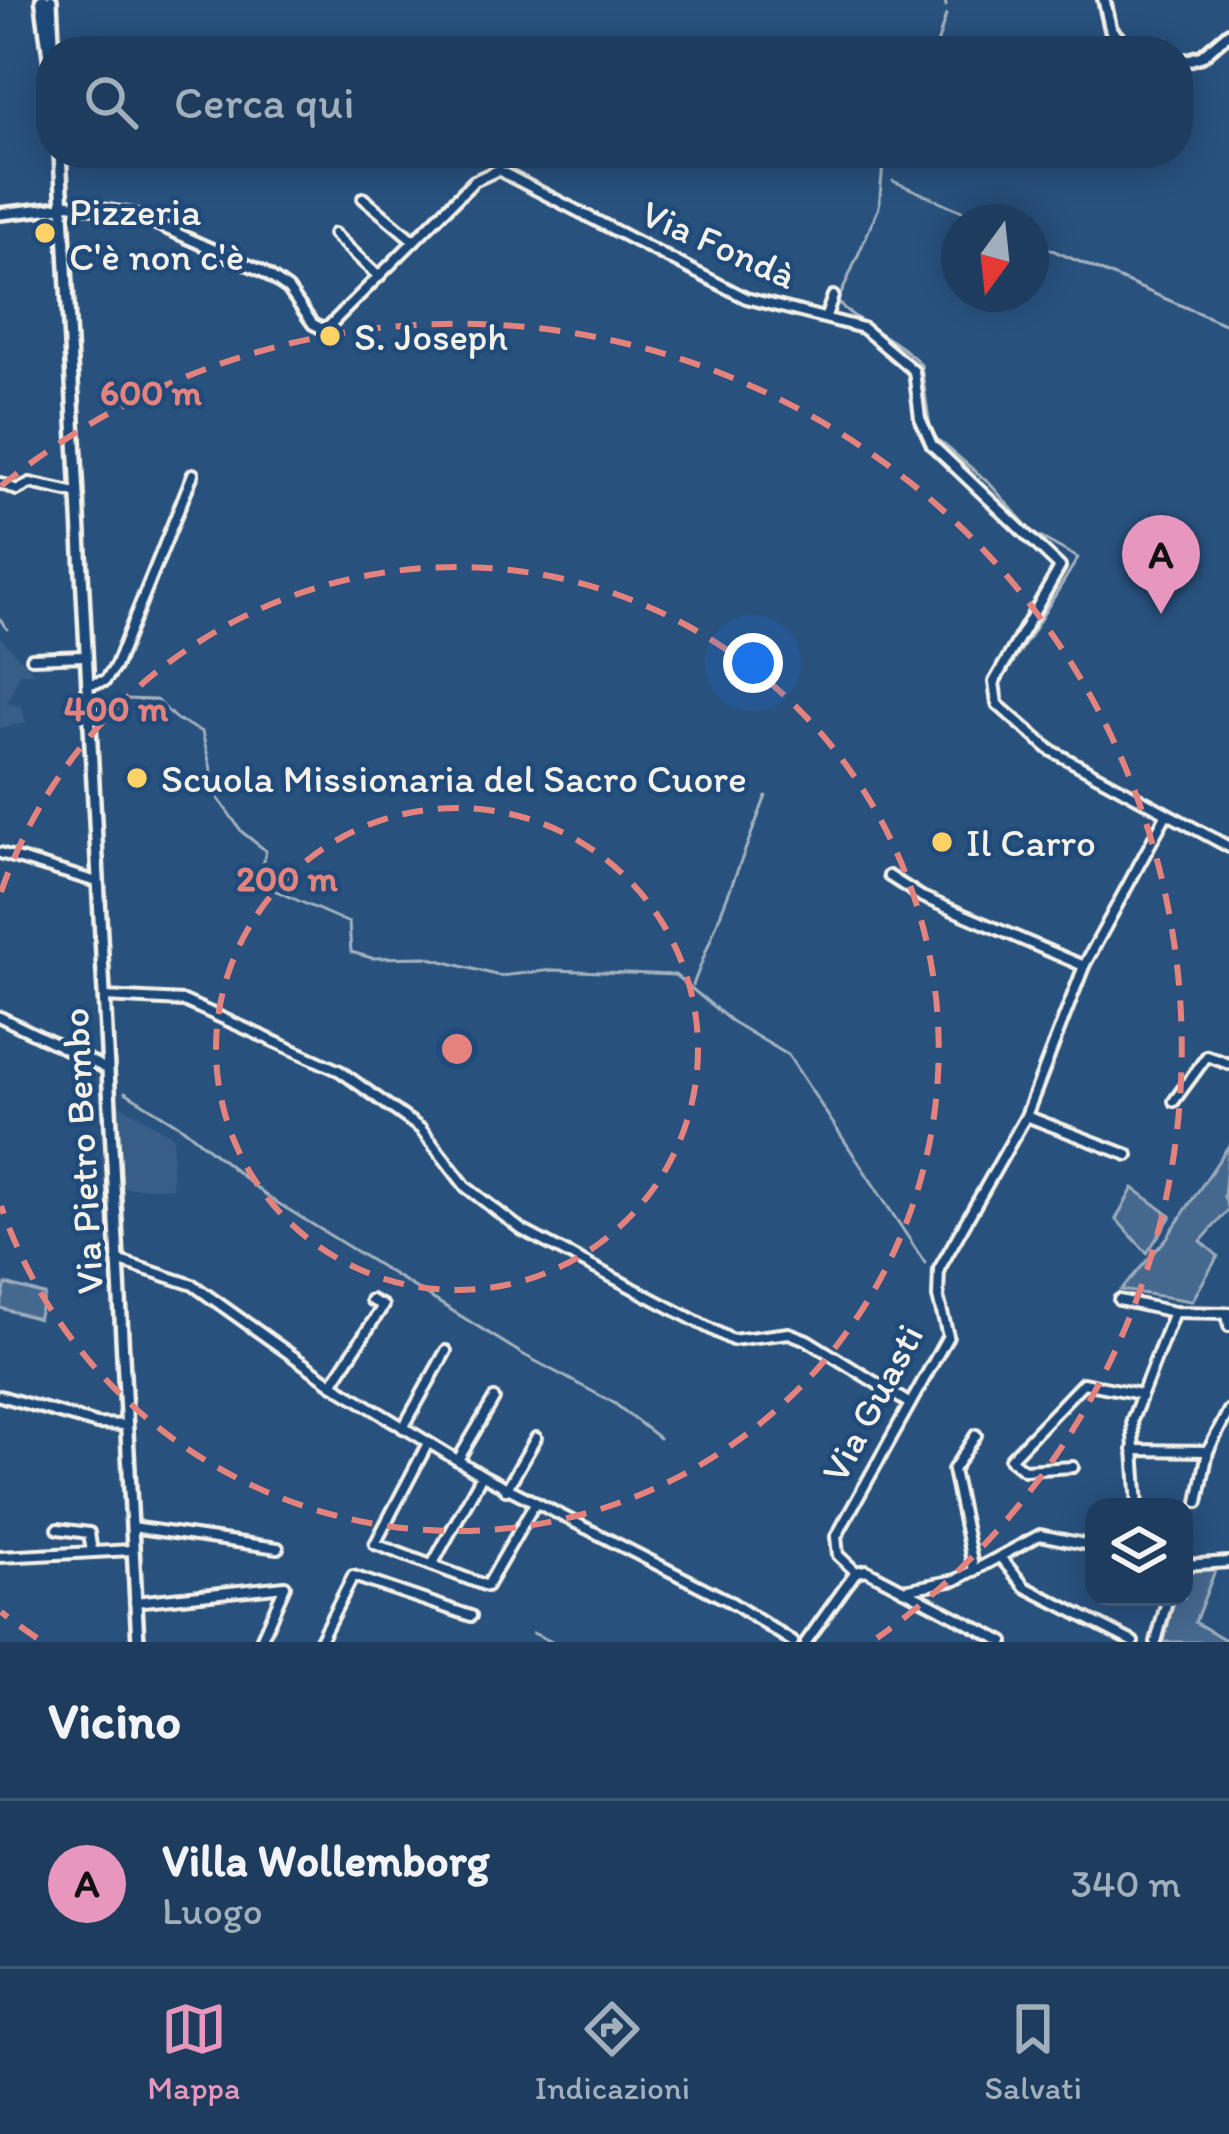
<!DOCTYPE html>
<html lang="it">
<head>
<meta charset="utf-8">
<style>
	body { margin:0; font-family:Itim,sans-serif; background:#2b4867; color:#f1f3f6 }
	.controls { position:absolute; right:36px; bottom:36px; display:grid; overflow:hidden; border-radius:24px; box-shadow:0 6px 30px #0003 }
	.controls button { width:108px; height:108px; display:grid; place-items:center; padding:0; border:0; border-bottom:3px solid #3c5673; background:#1e3d5e; color:#f1f3f6; font:60px sans-serif }
	.compass { position:absolute; left:941px; top:204px; width:108px; height:108px; border-radius:50%; background:#1e3d5e; box-shadow:0 6px 30px #0003; rotate:195deg }
	.you { position:absolute; left:753px; top:663px; width:42px; height:42px; margin:-30px; border:9px solid #fff; border-radius:50%; background:#1a73e8; box-shadow:0 0 0 18px #1a73e833 }
	.badge { display:grid; place-items:center; width:78px; height:78px; border-radius:50%; background:#e797bd; color:#111; font-size:39px; font-weight:700 }
	.pin { position:absolute; translate:-50% -99px; filter:drop-shadow(0 3px 6px #0008) }
	.pin::after { content:''; position:absolute; top:63px; width:42px; height:36px; background:inherit; clip-path:polygon(0 0,100% 0,50% 100%) }
	.list { margin:0; padding:0; list-style:none }
	h2 { display:flex; justify-content:space-between; align-items:center; height:156px; margin:0; padding:0 48px; font-size:51px }
	h2 small { font-size:39px; font-weight:400; color:#a1aebc }
	.list li { display:grid; grid-template-columns:78px 1fr auto; gap:36px; align-items:center; box-sizing:border-box; height:168px; padding:0 48px; border-top:3px solid #3c5673 }
	.list b { display:block; font-size:45px; white-space:nowrap }
	.list p { margin:0; font-size:39px; white-space:nowrap; color:#a1aebc }
	.list em { font-size:39px; font-style:normal; color:#a1aebc }
	.icon { flex:none; width:66px; height:66px; fill:none; stroke:currentColor; stroke-width:2; stroke-linecap:round; stroke-linejoin:round }
	.map { position:relative; flex:none; width:1229px; height:1642px; overflow:hidden }
	.search { position:absolute; background:#1e3d5e; box-shadow:0 6px 30px #0003; left:36px; right:36px; top:36px; height:132px; display:flex; align-items:center; gap:30px; box-sizing:border-box; padding:0 42px; border-radius:48px; color:#a1aebc; font-size:45px }
	.sheet { height:324px; background:#1e3d5e }
	nav { display:flex; justify-content:space-around; align-items:center; box-sizing:border-box; height:168px; border-top:3px solid #3c5673; background:#1e3d5e; font-size:33px; color:#a1aebc }
	nav a { display:grid; justify-items:center; gap:6px }
	nav .on { color:#e797bd }
	.map>svg:first-child { display:block }
	.built { fill:#375d86 }
	.green { fill:#45688e; stroke:#9cacbb; stroke-width:3 }
	.lines { fill:none; stroke-linecap:round; stroke-linejoin:round }
	.stream { stroke:#a4b2be; stroke-width:3 }
	.minor-casing { stroke:#f4f1e8; stroke-width:16 }
	.tertiary-casing { stroke:#f4f1e8; stroke-width:18 }
	.secondary-casing { stroke:#f4f1e8; stroke-width:18 }
	.trunk-casing { stroke:#f4f1e8; stroke-width:21 }
	.minor { stroke:#1f4a7a; stroke-width:8 }
	.tertiary { stroke:#1f4a7a; stroke-width:9 }
	.secondary { stroke:#1f4a7a; stroke-width:9 }
	.trunk { stroke:#1f4a7a; stroke-width:12 }
	.ring { fill:none; stroke:#e4827e; stroke-width:6; stroke-dasharray:21 15 }
	.poi-dot { fill:#ffd166; stroke:#1f4a7a; stroke-width:4.5 }
	.labels { text-anchor:middle; dominant-baseline:central; stroke-width:9; stroke-linejoin:round; paint-order:stroke }
	.poi-label { font-size:39px; fill:#f4f1e8; stroke:#1f4a7a; text-anchor:start }
	.street-label { font-size:39px; fill:#f4f1e8; stroke:#1f4a7a }
	.centre { fill:#e4827e; stroke:#1f4a7a; stroke-width:6 }
	.ring-label { font-size:36px; text-anchor:middle; font-weight:bold; fill:#e4827e; stroke:#1f4a7a; stroke-width:9; stroke-linejoin:round; paint-order:stroke }
</style>
</head>
<body>
<div class="map">
<svg width="1229" height="1642" viewBox="0 0 1229 1642">
	<rect width="100%" height="100%" fill="#28517e"/>
	<filter id="ink" filterUnits="userSpaceOnUse"><feTurbulence type="fractalNoise" baseFrequency=".00833" numOctaves="2"/><feDisplacementMap in="SourceGraphic" scale="24" xChannelSelector="R" yChannelSelector="G"/><feConvolveMatrix kernelMatrix="1 2 1 2 8 2 1 2 1" color-interpolation-filters="sRGB"/></filter>
	<g filter="url(#ink)">
		<g class="built">
			<polygon points="0,637 34,673 20,673 7,703 21,706 26,723 0,728"/>
			<polygon points="118,1103 173,1136 172,1188 121,1188"/>
		</g>
		<g class="green">
			<polygon points="1229,1145 1224,1197 1229,1209 1201,1241 1218,1256 1192,1301 1121,1290 1166,1239"/>
			<polygon points="1133,1188 1171,1216 1147,1253 1116,1219"/>
			<polygon points="6,1284 45,1295 38,1319 0,1308"/>
			<polygon points="1216,1568 1195,1622 1229,1642 1164,1642 1175,1597 1184,1597 1184,1572"/>
		</g>
		<g class="lines">
			<g class="stream">
				<polyline points="945,0 946,6"/>
				<polyline points="935,51 946,15"/>
				<path d="M884,153L879,207L838,301C847,318 901,341 921,365L930,427L936,438L990,484L1033,533L1078,558L999,686L1001,699L1019,718"/>
				<polyline points="893,181 987,222"/>
				<polyline points="1031,241 1229,326"/>
				<polyline points="0,619 7,629"/>
				<polyline points="124,699 156,700 176,719 202,732 218,798 242,832 266,851 258,883 349,923 351,952 372,958 426,957 500,976 554,970 675,975 731,1021 788,1055 925,1263"/>
				<polyline points="1040,736 1156,803"/>
				<polyline points="1175,813 1228,838"/>
				<polyline points="693,985 766,796"/>
				<polyline points="125,1092 183,1128 268,1197 524,1355 614,1403 659,1438"/>
				<polyline points="533,1633 552,1642"/>
			</g>
			<g class="minor-casing">
				<g id="minor">
					<polyline points="363,198 414,241"/>
					<polyline points="62,203 133,214 262,271 288,289 313,324 325,330 474,181 498,170 746,298 863,328 914,371 920,418 932,445 1060,567 994,682 997,704 1050,750 1229,847"/>
					<polyline points="334,234 379,277"/>
					<polyline points="826,316 833,296"/>
					<polyline points="0,483 17,490 30,483 76,493"/>
					<polyline points="32,658 85,656"/>
					<polyline points="88,684 105,681 115,667 193,474"/>
					<polyline points="0,853 97,882"/>
					<polyline points="889,876 922,897 1084,966"/>
					<polyline points="104,997 184,1001 340,1071 421,1129 466,1187 522,1230 732,1340 789,1333 807,1340 910,1404"/>
					<polyline points="0,1017 107,1069"/>
					<polyline points="1174,1101 1207,1056 1229,1064"/>
					<polyline points="1026,1116 1128,1155"/>
					<polyline points="117,1260 193,1285 332,1384 482,1475 729,1601 793,1642"/>
					<polyline points="1119,1300 1174,1312 1229,1313"/>
					<polyline points="1227,1313 1229,1326"/>
					<polyline points="332,1384 383,1306 371,1300"/>
					<polyline points="0,1396 97,1424 126,1425"/>
					<polyline points="403,1428 446,1351"/>
					<polyline points="428,1443 375,1544 487,1586 534,1505"/>
					<polyline points="1133,1450 1208,1451 1229,1410"/>
					<polyline points="458,1460 494,1399"/>
					<polyline points="1073,1467 1024,1470 1010,1459 1083,1383 1141,1394"/>
					<polyline points="506,1490 536,1438"/>
					<polyline points="1198,1502 1208,1451"/>
					<polyline points="1138,1507 1132,1420 1174,1312"/>
					<polyline points="132,1527 278,1548"/>
					<polyline points="58,1529 89,1533 92,1552"/>
					<polyline points="0,1557 132,1550"/>
					<polyline points="1000,1557 1025,1587 1133,1642"/>
					<polyline points="432,1565 482,1475"/>
					<polyline points="1184,1565 1229,1562"/>
					<polyline points="974,1571 953,1470 976,1435"/>
					<polyline points="856,1572 838,1555 836,1537 948,1336 938,1297 939,1269 1026,1116 1084,966 1165,817"/>
					<polyline points="856,1572 866,1570 1004,1642"/>
					<polyline points="903,1590 956,1580 1040,1535 1094,1546"/>
					<polyline points="135,1602 285,1586 260,1642"/>
					<polyline points="319,1642 353,1576 471,1616"/>
					<polyline points="806,1642 856,1572"/>
					<polyline points="1156,1642 1168,1597"/>
				</g>
			</g>
			<g class="tertiary-casing">
				<g id="tertiary">
					<polyline points="1104,0 1111,30 1131,51"/>
					<polyline points="1178,63 1202,56 1229,33"/>
					<polyline points="0,214 62,207"/>
				</g>
			</g>
			<g class="secondary-casing">
				<g id="secondary">
					<polyline points="51,0 53,40"/>
					<polyline points="60,153 138,1642"/>
				</g>
			</g>
			<g class="trunk-casing">
				<polyline id="trunk" points="43,0 51,60"/>
			</g>
			<use href="#minor" class="minor"/>
			<use href="#tertiary" class="tertiary"/>
			<use href="#secondary" class="secondary"/>
			<use href="#trunk" class="trunk"/>
		</g>
	</g>
	<g class="ring">
		<circle cx="457" cy="1049" r="241"/>
		<path d="M1 892A482 482 0 1 1 1 1206"/>
		<path d="M37 1638A724 724 0 0 1 1 1612M1 486A724 724 0 1 1 877 1638"/>
	</g>
	<g class="poi-dot">
		<circle cx="45" cy="233" r="12"/>
		<circle cx="330" cy="336" r="12"/>
		<circle cx="137" cy="778" r="12"/>
		<circle cx="942" cy="842" r="12"/>
	</g>
	<g class="labels">
		<g class="poi-label">
			<text x="69" y="211">Pizzeria<tspan x="69" dy="45">C'è non c'è</tspan></text>
			<text x="354" y="336">S. Joseph</text>
			<text x="161" y="778">Scuola Missionaria del Sacro Cuore</text>
			<text x="966" y="842">Il Carro</text>
		</g>
		<g class="street-label">
			<text transform="translate(719 244) rotate(24)">Via Fondà</text>
			<text transform="translate(82 1151) rotate(-93)">Via Pietro Bembo</text>
			<text transform="translate(872 1403) rotate(-62)">Via Guasti</text>
		</g>
	</g>
	<circle cx="457" cy="1049" r="18" class="centre"/>
	<g class="ring-label">
		<text x="151" y="405">600 m</text>
		<text x="116" y="721">400 m</text>
		<text x="287" y="891">200 m</text>
	</g>
</svg>
<div class="controls">
<button><svg class="icon" aria-label="layers" viewBox="0 0 24 24"><path d="M12 4l9 5-9 5-9-5zM3 14l9 5 9-5"/></svg></button>
</div>
<svg class="compass" viewBox="-18 -18 36 36"><path d="M0-13l5 13h-10z" fill="#e53935"/><path d="M0 13l5-13h-10z" fill="#a1aebc"/></svg>
<div class="you"></div>
<div class="pin badge" style="left:1161px;top:614px">A</div>
<div class="search"><svg class="icon" aria-label="search" viewBox="0 0 24 24"><circle cx="10" cy="10" r="6"/><path d="M15 15l6 6"/></svg>Cerca qui</div>
</div>
<section class="sheet">
<h2>Vicino<small></small></h2>
<ul class="list">
<li><span class="badge">A</span><div><b>Villa Wollemborg</b><p>Luogo</p></div><em>340 m</em></li>
</ul>
</section>
<nav>
<a class="on"><svg class="icon" aria-label="map" viewBox="0 0 24 24"><path d="M3 6l6-2 6 2 6-2v14l-6 2-6-2-6 2zM9 4v14M15 6v14"/></svg>Mappa</a>
<a><svg class="icon" aria-label="directions" viewBox="0 0 24 24"><path d="M12 3l9 9-9 9-9-9zM9 14v-3h6M13 9l2 2-2 2"/></svg>Indicazioni</a>
<a><svg class="icon" aria-label="saved" viewBox="0 0 24 24"><path d="M7 4h10v16l-5-4-5 4z"/></svg>Salvati</a>
</nav>
</body>
</html>
